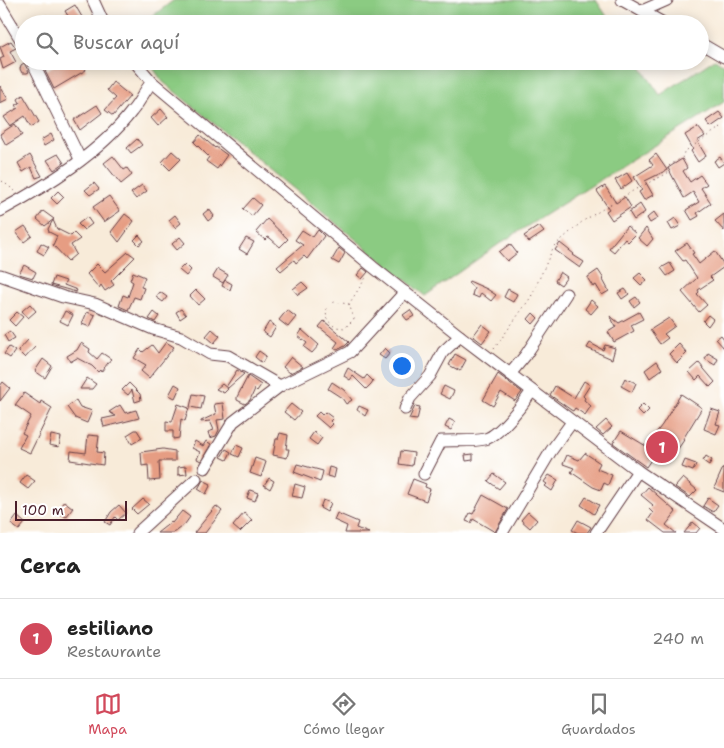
<!DOCTYPE html>
<html lang="es">
<head>
<meta charset="utf-8">
<style>
	body { margin:0; font-family:"Shantell Sans",sans-serif; background:#f2f2f2; color:#222 }
	.scale { position:absolute; left:15px; bottom:12px; width:112px; box-sizing:border-box; padding-left:5px; border:2px solid #4a1f2b; border-top:0; font-size:14px; line-height:18px; white-space:nowrap; color:#4a1f2b; -webkit-text-stroke:4px #fff; paint-order:stroke }
	.you { position:absolute; left:401px; top:365px; width:18px; height:18px; margin:-12px; border:4px solid #fff; border-radius:50%; background:#1a73e8; box-shadow:0 0 0 8px #1a73e833 }
	.badge { display:grid; place-items:center; width:32px; height:32px; border-radius:50%; background:#d1495b; color:#fff; font-size:16px; font-weight:700 }
	.pin { position:absolute; translate:-50% -50%; border:2px solid #fff; box-shadow:0 1px 5px #0006 }
	.list { margin:0; padding:0; list-style:none }
	h2 { display:flex; justify-content:space-between; align-items:center; height:65px; margin:0; padding:0 20px; font-size:21px }
	h2 small { font-size:16px; font-weight:400; color:#767676 }
	.list li { display:grid; grid-template-columns:32px 1fr auto; gap:15px; align-items:center; box-sizing:border-box; height:80px; padding:0 20px; border-top:1px solid #e0e0e0 }
	.list b { display:block; font-size:19px; white-space:nowrap }
	.list p { margin:0; font-size:16px; white-space:nowrap; color:#767676 }
	.list em { font-size:16px; font-style:normal; color:#767676 }
	.icon { flex:none; width:28px; height:28px; fill:none; stroke:currentColor; stroke-width:2; stroke-linecap:round; stroke-linejoin:round }
	.map { position:relative; flex:none; width:724px; height:533px; overflow:hidden }
	.search { position:absolute; background:#fff; box-shadow:0 2px 12px #0003; left:15px; right:15px; top:15px; height:55px; display:flex; align-items:center; gap:12px; box-sizing:border-box; padding:0 18px; border-radius:28px; color:#767676; font-size:19px }
	.sheet { height:145px; background:#fff }
	nav { display:flex; justify-content:space-around; align-items:center; box-sizing:border-box; height:70px; border-top:1px solid #e0e0e0; background:#fff; font-size:14px; color:#767676 }
	nav a { display:grid; justify-items:center; gap:2px }
	nav .on { color:#d1495b }
	.map>svg:first-child { display:block }
	.green { fill:#8bcb82; stroke:#6a7556 }
	.building { fill:#e69d83 }
	.lines { fill:none; stroke-linecap:round; stroke-linejoin:round }
	.minor-casing { stroke:#643e45; stroke-width:13 }
	.path { stroke:#643e45; stroke-width:1; stroke-dasharray:1 4; stroke-linecap:butt }
	.minor { stroke:#fff; stroke-width:11 }
</style>
</head>
<body>
<div class="map">
<svg width="724" height="533" viewBox="0 0 724 533">
	<rect width="100%" height="100%" fill="#fff"/>
	<filter id="ink" filterUnits="userSpaceOnUse"><feTurbulence type="fractalNoise" baseFrequency=".02" numOctaves="2"/><feDisplacementMap in="SourceGraphic" scale="10" xChannelSelector="R" yChannelSelector="G"/><feConvolveMatrix kernelMatrix="1 2 1 2 8 2 1 2 1" color-interpolation-filters="sRGB"/></filter>
	<filter id="wash" filterUnits="userSpaceOnUse"><feTurbulence type="fractalNoise" baseFrequency=".0096" numOctaves="4" result="noise"/><feDisplacementMap in="SourceGraphic" scale="20" xChannelSelector="R" yChannelSelector="G"/><feGaussianBlur stdDeviation="1.12" result="paint"/><feColorMatrix in="noise" values="0 0 0 0 0 0 0 0 0 0 0 0 0 0 0 0 0 1.4 0 .05"/><feComposite in="paint" operator="in"/></filter>
	<g filter="url(#wash)">
		<rect width="100%" height="100%" fill="#f8ebd9"/>
		<g class="green">
			<polygon points="174,0 596,0 612,24 142,24"/>
			<polygon points="715,59 724,65 724,102 502,242 425,296 163,82 148,61 637,61 660,95"/>
		</g>
		<g id="blocks">
			<g class="building">
				<polygon points="75,5 82,17 78,19 82,24 73,24 65,11"/>
				<polygon points="47,15 53,24 33,24"/>
				<polygon points="11,41 16,48 10,51 16,62 3,69 0,59 4,57 0,47"/>
				<polygon points="61,61 81,61 86,70 54,89 45,71"/>
				<polygon points="24,63 29,72 27,73 22,73 20,69 21,65"/>
				<polygon points="113,82 130,96 113,116 105,110 116,98 107,90"/>
				<polygon points="0,86 8,99 0,103"/>
				<polygon points="23,95 39,122 31,127 25,116 10,126 4,117 18,108 16,105 20,103 18,99"/>
				<polygon points="97,105 102,113 80,130 74,120"/>
				<polygon points="161,109 168,117 158,126 151,118"/>
				<polygon points="719,112 724,118 711,127 706,121"/>
				<polygon points="15,124 22,135 6,145 0,134"/>
				<polygon points="698,127 705,136 697,141 706,156 698,162 691,151 693,149 685,135"/>
				<polygon points="51,134 54,140 44,146 41,140"/>
				<polygon points="200,135 215,148 216,147 227,155 217,169 206,161 209,157 194,142"/>
				<polygon points="137,139 142,145 131,153 127,148"/>
				<polygon points="172,151 181,159 170,170 162,162"/>
				<polygon points="58,154 64,163 54,170 47,160"/>
				<polygon points="656,154 667,170 645,181 653,195 644,200 639,192 642,190 634,177 653,165 649,160"/>
				<polygon points="30,155 42,176 36,178 31,167 23,172 18,163"/>
				<polygon points="113,156 124,170 127,168 132,175 121,184 104,163"/>
				<polygon points="720,157 724,163 718,167 714,161"/>
				<polygon points="682,159 687,168 683,171 690,182 700,175 707,184 701,188 711,203 697,213 699,216 692,220 686,210 699,202 693,192 684,198 668,168"/>
				<polygon points="627,173 632,181 621,189 615,180"/>
				<polygon points="94,183 99,189 90,195 85,190"/>
				<polygon points="142,185 147,191 136,199 131,193"/>
				<polygon points="605,186 616,203 625,197 631,207 612,220 606,211 609,209 597,191"/>
				<polygon points="58,191 64,197 57,204 51,198"/>
				<polygon points="109,196 120,211 104,222 93,207"/>
				<polygon points="253,198 261,205 252,216 243,209"/>
				<polygon points="640,204 645,212 634,220 629,212"/>
				<polygon points="209,209 214,216 208,221 203,214"/>
				<polygon points="43,211 54,219 45,226 37,219"/>
				<polygon points="654,212 658,218 650,223 647,218"/>
				<polygon points="125,214 134,221 119,242 111,232"/>
				<polygon points="724,214 724,231 715,221"/>
				<polygon points="175,215 181,223 175,228 169,220"/>
				<polygon points="87,217 92,224 84,230 78,224"/>
				<polygon points="675,218 680,226 672,230 668,223"/>
				<polygon points="267,219 288,239 280,247 270,238 268,237 265,240 256,232"/>
				<polygon points="53,220 57,229 71,236 74,233 80,239 71,245 76,254 68,261 53,245 57,236 49,232 48,229"/>
				<polygon points="25,226 32,236 24,242 16,232"/>
				<polygon points="539,226 544,232 529,242 524,236"/>
				<polygon points="627,226 636,234 628,242 625,239 614,252 609,248"/>
				<polygon points="646,228 653,239 647,246 638,238"/>
				<polygon points="302,230 313,237 318,230 324,236 307,259 304,256 296,263 294,260 281,271 277,267 303,245 295,240"/>
				<polygon points="139,235 144,241 139,245 134,240"/>
				<polygon points="180,237 185,243 177,250 172,244"/>
				<polygon points="246,238 254,242 247,254 239,249"/>
				<polygon points="41,243 49,247 44,255 37,251"/>
				<polygon points="560,243 574,254 573,255 584,262 580,268 555,250"/>
				<polygon points="687,243 694,253 692,254 699,264 715,251 724,265 724,267 710,277 713,280 698,290 699,292 697,294 707,305 699,312 682,292 697,278 685,260 683,261 675,251"/>
				<polygon points="510,244 517,253 507,261 499,252"/>
				<polygon points="339,248 345,253 339,264 332,260"/>
				<polygon points="128,252 135,257 111,281 114,285 105,291 101,285 99,288 87,274 97,264 105,272"/>
				<polygon points="670,263 675,271 667,276 661,268"/>
				<polygon points="185,264 191,270 186,276 179,270"/>
				<polygon points="24,265 36,272 33,278 19,274"/>
				<polygon points="363,268 368,272 362,279 357,275"/>
				<polygon points="218,269 228,275 223,283 213,277"/>
				<polygon points="598,270 604,279 603,280 609,291 602,295 596,285 593,287 588,279 588,277"/>
				<polygon points="133,272 145,277 141,287 144,288 140,299 134,297 128,310 119,306 123,295 128,297 133,282 130,280"/>
				<polygon points="560,272 567,277 561,285 555,281"/>
				<polygon points="640,273 647,280 641,285 634,278"/>
				<polygon points="54,277 66,281 64,285 77,290 76,292 51,285"/>
				<polygon points="225,280 232,284 230,290 222,286"/>
				<polygon points="469,281 487,289 496,295 491,301 481,293 479,298 472,295 474,288 468,283"/>
				<polygon points="302,282 308,288 298,295 293,289"/>
				<polygon points="508,289 517,294 513,302 504,297"/>
				<polygon points="625,289 629,294 622,299 618,293"/>
				<polygon points="196,290 205,299 198,305 190,296"/>
				<polygon points="160,292 167,297 163,302 156,297"/>
				<polygon points="636,297 640,302 634,307 630,301"/>
				<polygon points="591,300 598,306 591,314 585,309"/>
				<polygon points="30,304 36,311 28,318 22,311"/>
				<polygon points="181,309 186,315 180,319 176,312"/>
				<polygon points="287,310 296,317 288,327 279,320"/>
				<polygon points="410,310 414,316 407,320 403,315"/>
				<polygon points="65,311 73,315 68,325 60,321"/>
				<polygon points="17,312 23,317 15,326 9,320"/>
				<polygon points="87,312 95,315 90,327 82,324"/>
				<polygon points="154,312 159,316 155,322 149,319"/>
				<polygon points="639,312 643,319 631,325 634,331 614,342 608,332 616,327 610,316 619,323"/>
				<polygon points="533,313 538,318 533,324 528,319"/>
				<polygon points="708,315 713,319 708,326 703,321"/>
				<polygon points="669,318 675,326 664,334 668,338 660,344 650,330"/>
				<polygon points="324,321 349,342 345,346 337,350 334,348 338,342 319,327"/>
				<polygon points="269,322 276,327 270,337 263,332"/>
				<polygon points="482,324 491,331 482,343 473,336"/>
				<polygon points="212,329 220,336 214,343 206,336"/>
				<polygon points="302,330 319,345 312,353 304,347 307,343 298,336"/>
				<polygon points="10,331 15,338 8,342 4,335"/>
				<polygon points="721,335 724,339 724,348 716,339"/>
				<polygon points="28,340 35,347 25,358 19,352 19,350"/>
				<polygon points="166,342 174,347 149,378 141,371 146,365 134,358 140,349 143,352 152,345 158,353"/>
				<polygon points="81,343 90,349 89,352 97,359 102,353 111,359 101,372 100,370 98,372 92,366 77,358 70,362 67,356 77,350"/>
				<polygon points="590,343 603,350 605,345 615,348 612,359 587,348"/>
				<polygon points="679,344 687,353 677,363 669,354"/>
				<polygon points="9,347 15,351 10,358 4,354"/>
				<polygon points="385,348 390,353 385,359 379,355"/>
				<polygon points="259,351 266,356 262,363 255,357"/>
				<polygon points="708,353 718,359 715,365 705,359"/>
				<polygon points="455,354 466,360 460,371 449,365"/>
				<polygon points="291,357 303,367 290,373 283,367"/>
				<polygon points="43,359 52,366 45,378 35,371"/>
				<polygon points="657,361 662,369 650,378 645,370"/>
				<polygon points="699,363 715,382 710,387 700,376 696,380 689,372"/>
				<polygon points="348,368 364,379 367,375 373,381 371,384 366,389 353,376 350,380 344,376"/>
				<polygon points="237,370 244,374 228,388 226,387"/>
				<polygon points="498,374 522,392 515,401 501,392 493,406 483,400"/>
				<polygon points="248,376 261,385 257,391 255,389 250,400 245,404 237,400 237,397"/>
				<polygon points="87,378 96,384 92,389 80,389"/>
				<polygon points="625,378 636,383 632,392 621,386"/>
				<polygon points="584,381 590,385 583,396 585,398 584,400 591,406 585,415 575,408 573,411 571,410 550,395 555,386 574,398"/>
				<polygon points="3,382 10,388 0,401 0,386"/>
				<polygon points="332,382 344,390 352,400 346,404 342,398 328,389"/>
				<polygon points="129,383 140,394 141,400 135,402 132,390 128,395 122,390"/>
				<polygon points="175,384 180,387 175,398 169,395"/>
				<polygon points="222,384 228,389 224,393 216,389"/>
				<polygon points="444,386 454,391 450,399 440,394"/>
				<polygon points="24,393 40,404 41,401 52,408 30,453 19,448 26,435 22,433 31,416 15,405"/>
				<polygon points="193,394 204,396 201,409 190,407"/>
				<polygon points="681,394 702,408 683,439 684,440 669,462 655,454 646,467 613,443 621,431 646,446 662,425"/>
				<polygon points="76,400 80,407 92,411 87,423 75,418 67,407"/>
				<polygon points="223,403 225,419 217,420 219,430 216,436 210,438 208,432 214,430 210,421 201,422 201,421 216,414 214,404"/>
				<polygon points="178,404 189,408 185,421 181,419 179,438 173,439 173,431 166,431 166,421 172,422"/>
				<polygon points="291,404 301,412 294,420 284,412"/>
				<polygon points="643,404 649,410 643,416 637,410"/>
				<polygon points="120,405 125,413 136,410 139,418 104,427 102,419 116,416 109,412"/>
				<polygon points="359,406 368,410 365,416 357,410"/>
				<polygon points="415,406 420,407 417,420 409,419"/>
				<polygon points="711,409 720,412 716,424 720,425 716,434 704,429"/>
				<polygon points="319,412 322,415 325,412 333,418 330,421 333,424 329,428 315,416"/>
				<polygon points="449,419 455,422 451,430 445,427"/>
				<polygon points="606,420 612,427 603,435 596,429"/>
				<polygon points="135,430 137,430 142,438 132,444 127,435"/>
				<polygon points="314,432 322,438 317,445 309,439"/>
				<polygon points="280,433 288,435 286,449 289,449 287,458 273,455 276,439 278,439"/>
				<polygon points="51,435 61,437 59,447 49,445"/>
				<polygon points="88,435 99,436 97,452 104,453 103,465 70,460 71,451 86,453"/>
				<polygon points="195,441 203,446 206,441 211,444 201,461 197,459 200,452 192,448"/>
				<polygon points="236,445 243,448 239,457 232,454"/>
				<polygon points="163,449 175,451 175,461 159,461 160,480 149,481 148,465 142,466 141,452"/>
				<polygon points="226,449 231,452 227,460 221,457"/>
				<polygon points="401,451 414,453 412,466 399,464"/>
				<polygon points="585,453 600,463 597,469 612,475 608,485 604,483 601,490 593,487 571,472 574,468 563,464 567,455 579,460"/>
				<polygon points="473,454 473,460 466,461 465,455"/>
				<polygon points="706,456 712,460 709,465 703,461"/>
				<polygon points="255,458 266,462 261,477 250,473"/>
				<polygon points="685,460 696,464 693,471 682,467"/>
				<polygon points="297,464 323,471 321,480 320,482 294,472"/>
				<polygon points="186,466 187,474 178,475 178,467"/>
				<polygon points="329,467 336,469 334,478 327,476"/>
				<polygon points="723,468 724,468 724,492 714,488"/>
				<polygon points="494,474 505,482 499,489 488,481"/>
				<polygon points="26,475 35,481 28,489 20,483"/>
				<polygon points="549,475 558,480 552,491 545,486 547,484 544,482"/>
				<polygon points="269,478 274,481 270,489 264,485"/>
				<polygon points="683,478 697,490 690,497 675,487"/>
				<polygon points="413,479 426,484 425,487 430,489 426,501 407,494"/>
				<polygon points="203,480 211,484 206,494 198,489"/>
				<polygon points="295,484 305,487 302,498 292,496"/>
				<polygon points="648,487 676,512 666,525 676,533 665,533 648,520 653,513 649,509 653,505 641,495"/>
				<polygon points="250,490 258,493 255,501 247,498"/>
				<polygon points="483,495 508,509 495,532 473,519 471,523 466,521 470,513 473,514"/>
				<polygon points="586,497 599,505 594,514 581,505"/>
				<polygon points="708,498 718,505 713,512 703,506"/>
				<polygon points="143,499 149,504 137,514 132,509"/>
				<polygon points="323,500 331,503 327,512 320,508"/>
				<polygon points="64,501 73,508 66,517 57,511"/>
				<polygon points="119,505 126,513 118,520 115,517 110,525 105,522 111,512"/>
				<polygon points="216,506 222,511 208,529 205,533 194,533"/>
				<polygon points="182,511 190,517 185,524 173,533 157,533 171,522 172,523"/>
				<polygon points="528,512 537,520 530,528 521,520"/>
				<polygon points="244,513 252,520 240,532 233,526"/>
				<polygon points="337,513 358,522 356,528 369,533 345,533 347,526 334,520"/>
				<polygon points="17,516 25,523 19,530 11,524"/>
				<polygon points="578,520 591,527 587,533 578,533 572,530"/>
				<polygon points="693,522 700,528 696,533 684,533"/>
			</g>
		</g>
	</g>
	<g filter="url(#ink)">
		<use href="#blocks" fill-opacity="0" stroke="#643e45" stroke-width="1"/>
		<g class="lines">
			<g class="minor-casing">
				<g id="minor">
					<polyline points="93,0 104,24"/>
					<polyline points="622,0 665,24"/>
					<polyline points="0,5 24,45"/>
					<polyline points="642,11 667,0"/>
					<polyline points="700,43 724,57"/>
					<polyline points="32,61 80,159"/>
					<polyline points="134,61 152,82 373,267 460,336 638,471 724,529"/>
					<path d="M0,211C46,186 100,153 132,111C140,102 144,91 152,82"/>
					<polyline points="0,275 63,297 95,304 153,329 181,337 210,354 228,356 280,386"/>
					<polyline points="510,374 525,356 566,294"/>
					<polyline points="405,409 410,398 430,376 443,352 460,336"/>
					<polyline points="205,468 233,422 280,386 350,352 405,292"/>
					<path d="M424,474L441,441C455,440 471,442 485,439C499,436 524,403 532,391"/>
					<polyline points="137,533 196,479"/>
					<polyline points="502,533 551,451 572,422"/>
					<polyline points="596,533 638,471"/>
				</g>
			</g>
			<g class="path">
				<polyline points="2,181 15,191"/>
				<polyline points="349,304 354,319 345,328 335,327 327,320 326,310 334,302 349,304 367,276"/>
				<polyline points="494,349 531,297 554,246 583,221 636,189 666,174 669,172 667,167 683,157 684,152 724,125"/>
			</g>
			<use href="#minor" class="minor"/>
		</g>
	</g>
</svg>
<div class="scale">100 m</div>
<div class="you"></div>
<div class="pin badge" style="left:662px;top:447px">1</div>
<div class="search"><svg class="icon" aria-label="search" viewBox="0 0 24 24"><circle cx="10" cy="10" r="6"/><path d="M15 15l6 6"/></svg>Buscar aquí</div>
</div>
<section class="sheet">
<h2>Cerca<small></small></h2>
<ul class="list">
<li><span class="badge">1</span><div><b>estiliano</b><p>Restaurante</p></div><em>240 m</em></li>
</ul>
</section>
<nav>
<a class="on"><svg class="icon" aria-label="map" viewBox="0 0 24 24"><path d="M3 6l6-2 6 2 6-2v14l-6 2-6-2-6 2zM9 4v14M15 6v14"/></svg>Mapa</a>
<a><svg class="icon" aria-label="directions" viewBox="0 0 24 24"><path d="M12 3l9 9-9 9-9-9zM9 14v-3h6M13 9l2 2-2 2"/></svg>Cómo llegar</a>
<a><svg class="icon" aria-label="saved" viewBox="0 0 24 24"><path d="M7 4h10v16l-5-4-5 4z"/></svg>Guardados</a>
</nav>
</body>
</html>
